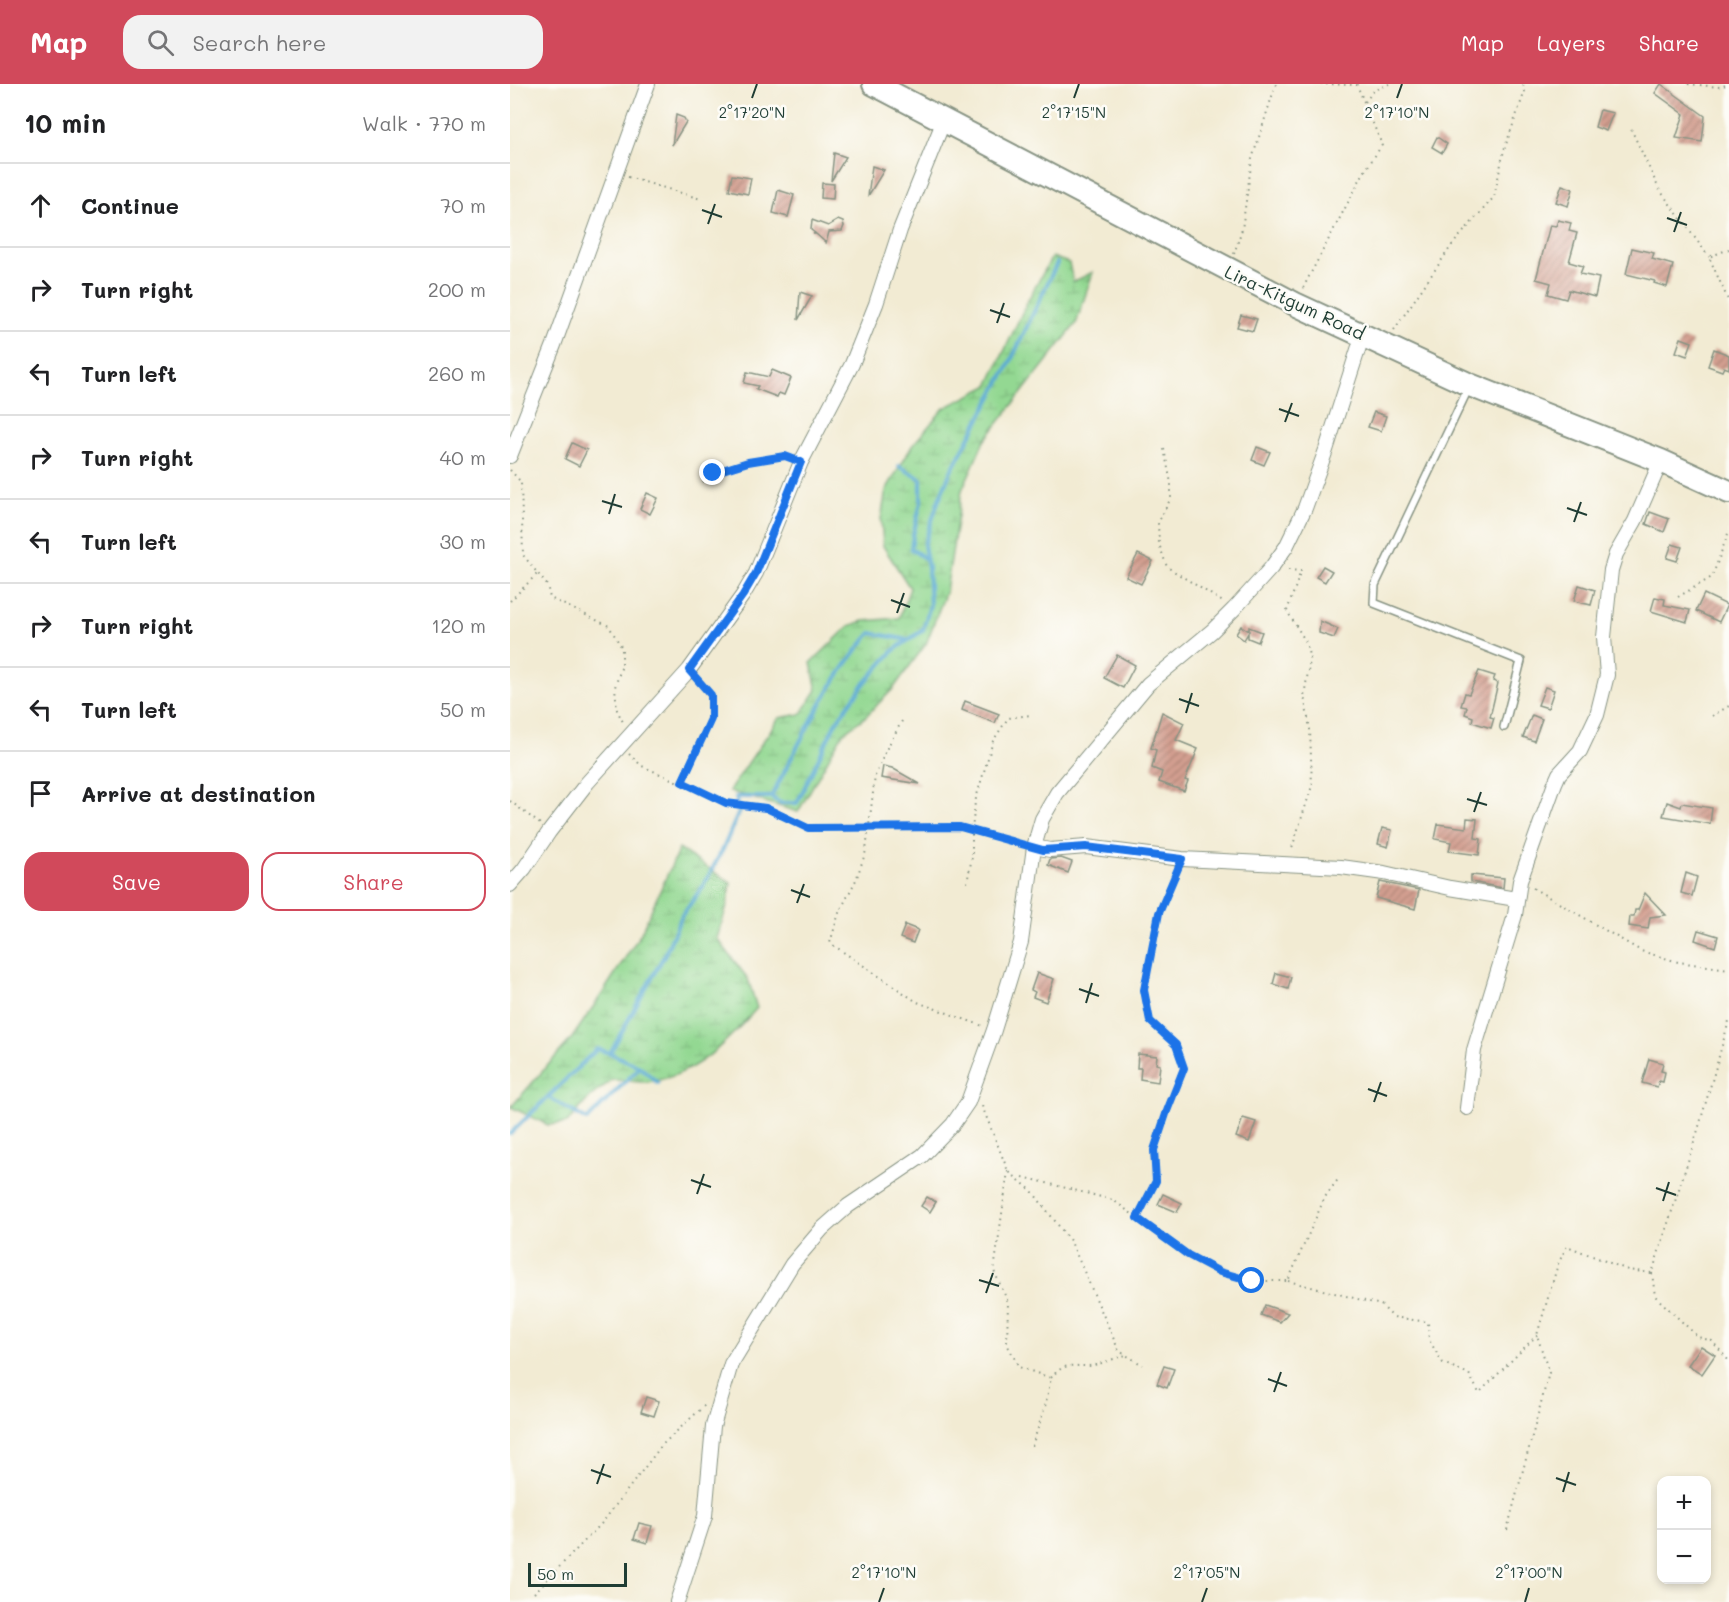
<!DOCTYPE html>
<html lang="en">
<head>
<meta charset="utf-8">
<style>
	body { margin:0; font-family:Mali,sans-serif; background:#f2f2f2; color:#202124 }
	.controls { position:absolute; right:18px; bottom:18px; display:grid; overflow:hidden; border-radius:12px; box-shadow:0 3px 9px #0003 }
	.controls button { width:54px; height:54px; display:grid; place-items:center; padding:0; border:0; border-bottom:2px solid #e0e0e0; background:#fff; color:#202124; font:30px sans-serif }
	.scale { position:absolute; left:18px; bottom:15px; width:99px; box-sizing:border-box; padding-left:6px; border:3px solid #1f3d34; border-top:0; font-size:16px; line-height:21px; white-space:nowrap; color:#1f3d34; -webkit-text-stroke:4px #fdfcf7; paint-order:stroke }
	.stop { position:absolute; width:18px; height:18px; margin:-14px; border:4px solid #1a73e8; border-radius:50%; background:#fff }
	.stop.end { background:#1a73e8; border-color:#fff; box-shadow:0 2px 6px #0008 }
	.list { margin:0; padding:0; list-style:none }
	h2 { display:flex; justify-content:space-between; align-items:center; height:78px; margin:0; padding:0 24px; font-size:26px }
	h2 small { font-size:20px; font-weight:400; color:#757577 }
	.list li { display:grid; grid-template-columns:39px 1fr auto; gap:18px; align-items:center; box-sizing:border-box; height:84px; padding:0 24px; border-top:2px solid #e0e0e0 }
	.list b { display:block; font-size:22px; white-space:nowrap }
	.list em { font-size:20px; font-style:normal; color:#757577 }
	.actions { display:flex; gap:12px; padding:18px 24px }
	.actions a { flex:1; padding:14px 0; border:2px solid #d1495b; border-radius:18px; text-align:center; font-size:21px; color:#d1495b }
	.actions .main { background:#d1495b; color:#fff }
	.icon { flex:none; width:33px; height:33px; fill:none; stroke:currentColor; stroke-width:2; stroke-linecap:round; stroke-linejoin:round }
	.map { position:relative; flex:none; width:1219px; height:1518px; overflow:hidden }
	header { display:flex; align-items:center; gap:36px; box-sizing:border-box; height:84px; padding:0 30px; background:#d1495b; color:#fff }
	header strong { font-size:28px }
	nav { display:flex; gap:33px; margin-inline-start:auto; font-size:21px }
	.search { width:420px; height:54px; background:#f2f2f2; display:flex; align-items:center; gap:15px; box-sizing:border-box; padding:0 21px; border-radius:18px; color:#757577; font-size:22px }
	main { display:flex }
	aside { flex:1; background:#fff }
	.map>svg:first-child { display:block }
	.wetland { fill:url(#wetland-marsh); stroke:#598a63; stroke-width:1.5 }
	.lines { fill:none; stroke-linecap:round; stroke-linejoin:round }
	.stream { stroke:#5aaad4; stroke-width:4 }
	.building { fill:url(#building-hatch) }
	.service-casing { stroke:#889484; stroke-width:10 }
	.minor-casing { stroke:#889484; stroke-width:16 }
	.primary-casing { stroke:#889484; stroke-width:26 }
	.path { stroke:#889484; stroke-width:2; stroke-dasharray:1.5 4.5; stroke-linecap:butt }
	.service { stroke:#fff; stroke-width:7 }
	.minor { stroke:#fff; stroke-width:14 }
	.primary { stroke:#fff; stroke-width:22 }
	.route { stroke:#1a73e8; stroke-width:8 }
	.ticks { fill:none; stroke:#1f3d34; stroke-width:2 }
	.labels { text-anchor:middle; dominant-baseline:central; stroke-width:5; stroke-linejoin:round; paint-order:stroke }
	.street-label { font-size:18px; fill:#1f3d34; stroke:#fdfcf7 }
	.ticks-label { font-size:15px; text-anchor:middle; fill:#1f3d34; stroke:#fdfcf7; stroke-width:5; stroke-linejoin:round; paint-order:stroke }
</style>
</head>
<body>
<header>
<strong>Map</strong>
<div class="search"><svg class="icon" aria-label="search" viewBox="0 0 24 24"><circle cx="10" cy="10" r="6"/><path d="M15 15l6 6"/></svg>Search here</div>
<nav><a>Map</a><a>Layers</a><a>Share</a></nav>
</header>
<main>
<aside>
<h2>10 min<small>Walk · 770 m</small></h2>
<ul class="list">
<li><svg class="icon" aria-label="ahead" viewBox="0 0 24 24"><path d="M12 20V5M6 11l6-6 6 6"/></svg><div><b>Continue</b></div><em>70 m</em></li>
<li><svg class="icon" aria-label="right" viewBox="0 0 24 24"><path d="M7 20v-9h11M14 6l5 5-5 5"/></svg><div><b>Turn right</b></div><em>200 m</em></li>
<li><svg class="icon" aria-label="left" viewBox="0 0 24 24"><path d="M17 20v-9H6M10 6l-5 5 5 5"/></svg><div><b>Turn left</b></div><em>260 m</em></li>
<li><svg class="icon" aria-label="right" viewBox="0 0 24 24"><path d="M7 20v-9h11M14 6l5 5-5 5"/></svg><div><b>Turn right</b></div><em>40 m</em></li>
<li><svg class="icon" aria-label="left" viewBox="0 0 24 24"><path d="M17 20v-9H6M10 6l-5 5 5 5"/></svg><div><b>Turn left</b></div><em>30 m</em></li>
<li><svg class="icon" aria-label="right" viewBox="0 0 24 24"><path d="M7 20v-9h11M14 6l5 5-5 5"/></svg><div><b>Turn right</b></div><em>120 m</em></li>
<li><svg class="icon" aria-label="left" viewBox="0 0 24 24"><path d="M17 20v-9H6M10 6l-5 5 5 5"/></svg><div><b>Turn left</b></div><em>50 m</em></li>
<li><svg class="icon" aria-label="arrive" viewBox="0 0 24 24"><path d="M6 21V4h12l-3 4 3 4H6"/></svg><div><b>Arrive at destination</b></div></li>
</ul>
<div class="actions"><a class="main">Save</a><a>Share</a></div>
</aside>
<div class="map">
<svg width="1219" height="1518" viewBox="0 0 1219 1518">
	<defs>
		<pattern id="wetland-marsh" width="20" height="14" patternUnits="userSpaceOnUse" patternTransform="scale(1.5)"><rect width="20" height="14" fill="#93d892"/><path d="M1 5h8M5 5V1M11 12h8M15 12V8" fill="none" stroke="#7eba7e"/></pattern>
		<pattern id="building-hatch" width="6" height="6" patternUnits="userSpaceOnUse" patternTransform="scale(1.5)"><rect width="6" height="6" fill="#d39f90"/><path d="M-1 1l2-2M0 6l6-6M5 7l2-2" fill="none" stroke="#ab8376"/></pattern>
	</defs>
	<rect width="100%" height="100%" fill="#fdfcf7"/>
	<filter id="ink" filterUnits="userSpaceOnUse"><feTurbulence type="fractalNoise" baseFrequency=".0167" numOctaves="2"/><feDisplacementMap in="SourceGraphic" scale="12" xChannelSelector="R" yChannelSelector="G"/><feConvolveMatrix kernelMatrix="1 2 1 2 8 2 1 2 1" color-interpolation-filters="sRGB"/></filter>
	<filter id="wash" filterUnits="userSpaceOnUse"><feTurbulence type="fractalNoise" baseFrequency=".008" numOctaves="4" result="noise"/><feDisplacementMap in="SourceGraphic" scale="24" xChannelSelector="R" yChannelSelector="G"/><feGaussianBlur stdDeviation="1.35" result="paint"/><feColorMatrix in="noise" values="0 0 0 0 0 0 0 0 0 0 0 0 0 0 0 0 0 1.4 0 .05"/><feComposite in="paint" operator="in"/></filter>
	<g filter="url(#wash)">
		<rect width="100%" height="100%" fill="#f2ebd3"/>
		<g class="wetland">
			<polygon points="542,173 559,179 563,198 583,188 566,240 474,357 452,406 436,507 416,560 383,605 355,633 333,649 288,728 219,707 269,634 291,630 307,606 301,579 339,542 354,537 389,534 400,504 373,462 371,435 376,406 402,362 434,324 478,302 518,216"/>
			<path d="M169,765L221,799L217,822L207,854L238,895L247,924C217,958 183,995 134,998C124,998 113,996 102,996L80,1013L57,1039L38,1041L1,1023L62,954L92,910L130,851Z"/>
		</g>
		<g class="lines">
			<g class="stream">
				<polyline points="389,382 411,395 411,418 403,451 401,465 416,475"/>
				<polyline points="261,713 270,719 287,719 326,638 354,600 384,566 413,546 420,521 418,484 414,461 428,418 440,389 499,281 547,179"/>
				<polyline points="100,969 130,983 148,999"/>
				<polyline points="38,1013 77,1036 130,983"/>
				<path d="M0,1050L87,965L100,969L155,870L172,831L192,804L213,765L229,728L226,713H261C291,657 318,597 361,549L399,556"/>
			</g>
		</g>
		<g id="blocks">
			<g class="building">
				<polygon points="1151,0 1195,32 1192,58 1166,54 1174,30 1145,9"/>
				<polygon points="1090,26 1103,29 1096,47 1085,43"/>
				<polygon points="166,31 174,34 176,38 162,61"/>
				<polygon points="927,53 937,60 932,69 922,63"/>
				<polygon points="324,69 336,73 321,97"/>
				<polygon points="362,82 374,86 358,112"/>
				<polygon points="222,91 241,94 238,110 219,106"/>
				<polygon points="312,99 324,100 323,115 311,114"/>
				<polygon points="1052,101 1063,105 1058,122 1046,118"/>
				<polygon points="268,106 284,111 278,133 263,129"/>
				<polygon points="302,136 318,142 328,136 333,138 334,142 332,147 319,148 316,159 306,150 303,150 305,149 301,146"/>
				<polygon points="1048,136 1061,139 1059,147 1067,149 1059,178 1073,182 1070,190 1089,194 1085,213 1059,206 1056,215 1038,210 1041,199 1026,195 1040,141 1046,142"/>
				<polygon points="1122,164 1144,169 1142,175 1163,181 1157,203 1144,199 1145,197 1116,190"/>
				<polygon points="290,208 302,212 288,236"/>
				<polygon points="731,231 747,235 743,247 727,243"/>
				<polygon points="1171,254 1182,258 1177,272 1166,268"/>
				<polygon points="1204,265 1219,271 1219,285 1214,283 1212,287 1198,282"/>
				<polygon points="262,286 281,294 274,311 269,309 267,313 246,305 248,302 234,299 237,288 259,293"/>
				<polygon points="864,328 876,332 871,347 858,343"/>
				<polygon points="62,359 77,366 69,382 55,375"/>
				<polygon points="747,363 760,368 754,381 742,376"/>
				<polygon points="137,409 148,414 140,430 130,425"/>
				<polygon points="1140,428 1159,435 1154,448 1136,440"/>
				<polygon points="1162,460 1172,463 1167,477 1157,474"/>
				<polygon points="628,470 643,477 631,500 616,493"/>
				<polygon points="813,482 822,487 815,498 806,493"/>
				<polygon points="1069,501 1085,506 1081,521 1064,517"/>
				<polygon points="1194,510 1217,521 1209,538 1186,527"/>
				<polygon points="1145,513 1155,515 1154,521 1180,526 1177,538 1141,527"/>
				<polygon points="810,537 828,545 824,554 809,549"/>
				<polygon points="731,542 739,547 739,543 752,548 748,558 738,554 738,549 734,556 726,550"/>
				<polygon points="607,571 625,581 613,604 594,594"/>
				<polygon points="969,587 985,592 983,597 988,599 980,633 984,634 981,644 962,638 963,633 955,630 957,623 951,622 955,609 959,610"/>
				<polygon points="1035,603 1044,606 1038,624 1028,621"/>
				<polygon points="455,617 489,630 485,639 452,626"/>
				<polygon points="652,628 674,639 666,656 688,665 675,696 678,697 674,707 649,698 652,688 642,684 646,666 641,664"/>
				<polygon points="1022,631 1032,635 1024,657 1013,653"/>
				<polygon points="373,682 382,684 410,700 371,694"/>
				<polygon points="1157,718 1171,723 1172,719 1202,724 1200,740 1153,732"/>
				<polygon points="957,734 967,735 965,754 971,755 969,771 939,767 941,758 925,755 928,740 956,744"/>
				<polygon points="872,744 882,746 878,763 868,760"/>
				<polygon points="551,774 562,778 558,789 538,781 540,775"/>
				<polygon points="1176,789 1187,793 1182,812 1171,809"/>
				<polygon points="961,791 994,794 993,804 961,798"/>
				<polygon points="870,798 909,806 905,825 866,814"/>
				<polygon points="1135,809 1156,831 1140,833 1138,845 1119,842 1120,832 1124,832 1125,826 1128,826"/>
				<polygon points="395,841 408,846 403,859 390,854"/>
				<polygon points="1188,846 1208,852 1205,863 1185,856"/>
				<polygon points="527,889 544,895 536,918 523,913 525,908 521,906"/>
				<polygon points="766,889 781,893 778,905 763,900"/>
				<polygon points="628,970 647,972 646,980 650,981 648,998 630,995 631,984 627,984"/>
				<polygon points="1139,975 1153,979 1151,987 1155,988 1153,998 1149,997 1147,1003 1132,999"/>
				<polygon points="733,1034 746,1038 739,1058 726,1053"/>
				<polygon points="653,1110 672,1119 667,1128 648,1120"/>
				<polygon points="417,1113 426,1118 420,1128 411,1122"/>
				<polygon points="755,1221 778,1229 770,1238 751,1231"/>
				<polygon points="1191,1262 1205,1271 1192,1290 1178,1281"/>
				<polygon points="654,1282 664,1285 657,1304 647,1300"/>
				<polygon points="136,1313 149,1317 144,1332 131,1328"/>
				<polygon points="129,1439 142,1442 137,1459 124,1455"/>
			</g>
		</g>
	</g>
	<g filter="url(#ink)">
		<use href="#blocks" fill-opacity="0" stroke="#889484" stroke-width="1.5"/>
		<g class="lines">
			<g class="service-casing">
				<polyline id="service" points="959,303 865,501 864,519 1011,577 994,643"/>
			</g>
			<g class="minor-casing">
				<g id="minor">
					<polyline points="0,372 44,261 138,0"/>
					<polyline points="524,763 540,766 576,763 672,775 831,783 874,789 940,804 1006,815"/>
					<polyline points="0,801 14,785 39,748 77,699 179,586 233,511 246,489 291,378 342,280 366,220 390,146 434,36"/>
					<polyline points="957,1024 964,966 1005,831 1010,797 1045,699 1049,690 1070,667 1087,631 1097,591 1094,553 1101,486 1106,470 1125,437 1151,377"/>
					<polyline points="167,1518 195,1432 203,1342 221,1280 282,1180 312,1145 338,1122 412,1072 443,1040 458,1018 484,946 511,858 524,763 532,735 547,709 638,600 702,547 724,525 761,484 776,463 795,424 816,366 853,250"/>
				</g>
			</g>
			<g class="primary-casing">
				<polyline id="primary" points="364,0 785,220 960,301 1151,377 1219,408"/>
			</g>
			<g class="path">
				<polyline points="1178,0 1210,3 1219,0"/>
				<polyline points="855,18 864,6 879,0"/>
				<polyline points="1121,45 1149,105 1199,173"/>
				<polyline points="118,93 191,115"/>
				<polyline points="1219,165 1199,173 1219,218"/>
				<polyline points="724,170 732,145 742,75 766,0"/>
				<polyline points="793,204 853,90 872,61 847,1 810,0"/>
				<polyline points="884,246 942,161 984,113 994,66 1015,7 1013,0"/>
				<polyline points="654,365 661,399 661,414 648,439 649,460 657,483 713,518"/>
				<polyline points="0,386 11,398 13,471 37,501 40,514 99,542 112,564 112,581 105,603 107,626 114,640"/>
				<path d="M193,398C213,378 248,377 275,372L280,374"/>
				<polyline points="778,486 791,487 777,527 796,558 800,576 794,612 800,645 802,702 781,767"/>
				<polyline points="1168,513 1202,493 1219,447"/>
				<polyline points="0,517 27,490"/>
				<polyline points="1202,632 1219,622"/>
				<polyline points="392,637 377,664 365,692 356,767 346,796 329,829 320,859 407,918 473,942"/>
				<polyline points="119,670 132,682 216,719 256,724 298,743 450,743 511,760"/>
				<polyline points="172,698 201,635 201,611 188,596"/>
				<polyline points="0,717 30,740"/>
				<polyline points="457,799 462,773 462,746 465,718 483,657 498,634 521,631"/>
				<polyline points="1023,804 1131,867 1168,878 1219,885"/>
				<polyline points="472,1022 498,1087 522,1107 561,1158 609,1267 633,1281"/>
				<polyline points="498,1087 484,1187 498,1218 497,1260 509,1283 541,1294 535,1323 521,1365"/>
				<polyline points="513,1093 603,1116 678,1171 710,1188 742,1197 778,1197 815,1113 829,1094"/>
				<polyline points="628,1133 646,1097 644,1066 657,1027 674,984 666,961 640,937 634,906 649,829 666,789"/>
				<polyline points="1142,1189 1145,1212 1188,1253 1202,1257 1219,1277"/>
				<polyline points="778,1197 871,1221 883,1233 918,1238 919,1256 933,1279 959,1290 969,1309 1027,1251"/>
				<path d="M541,1294C554,1277 564,1283 579,1282C592,1280 605,1274 616,1271"/>
				<polyline points="997,1446 1039,1289 1027,1251 1048,1180 1057,1162 1118,1186 1142,1189 1188,1046 1219,937"/>
				<polyline points="24,1509 92,1439 152,1361 195,1321"/>
			</g>
			<use href="#service" class="service"/>
			<use href="#minor" class="minor"/>
			<use href="#primary" class="primary"/>
		</g>
	</g>
	<g class="lines" filter="url(#ink)">
		<polyline class="route" points="203,389 238,378 275,372 291,378 246,489 233,511 179,586 201,611 201,635 172,698 216,719 256,724 298,744 450,743 533,766 576,763 672,775 649,829 634,906 640,937 666,961 674,984 657,1027 644,1066 646,1097 627,1134 678,1171 710,1188 742,1197"/>
	</g>
	<path class="ticks" d="M242,14L247,0M564,14L569,0M887,14L892,0M192,126L212,133M1157,134L1177,141M198,140L205,120M1164,148L1171,128M480,226L500,233M487,239L494,219M769,325L789,332M775,338L782,319M92,417L112,423M1057,424L1077,431M99,430L105,410M1064,438L1071,418M381,516L400,523M387,529L394,509M669,615L689,622M676,629L682,609M957,715L977,721M964,728L971,708M281,806L300,813M287,819L294,800M569,905L589,912M576,919L582,899M858,1005L877,1012M864,1018L871,998M181,1096L201,1103M1146,1104L1166,1111M187,1110L194,1090M1153,1117L1159,1098M469,1196L489,1202M476,1209L483,1189M758,1295L777,1302M764,1308L771,1288M81,1386L101,1393M1046,1394L1066,1401M87,1400L94,1380M1053,1408L1059,1388M369,1518L374,1504M692,1518L697,1504M1015,1518L1019,1504"/>
	<g class="labels">
		<g class="street-label">
			<text transform="translate(785 218) rotate(25)">Lira-Kitgum Road</text>
		</g>
	</g>
	<g class="ticks-label">
		<text x="242" y="34">2°17'20"N</text>
		<text x="564" y="34">2°17'15"N</text>
		<text x="887" y="34">2°17'10"N</text>
		<text x="374" y="1494">2°17'10"N</text>
		<text x="697" y="1494">2°17'05"N</text>
		<text x="1019" y="1494">2°17'00"N</text>
	</g>
</svg>
<div class="controls">
<button>+</button>
<button>−</button>
</div>
<div class="scale">50 m</div>
<div class="stop" style="left:742px;top:1197px"></div>
<div class="stop end" style="left:203px;top:389px"></div>
</div>
</main>
</body>
</html>
